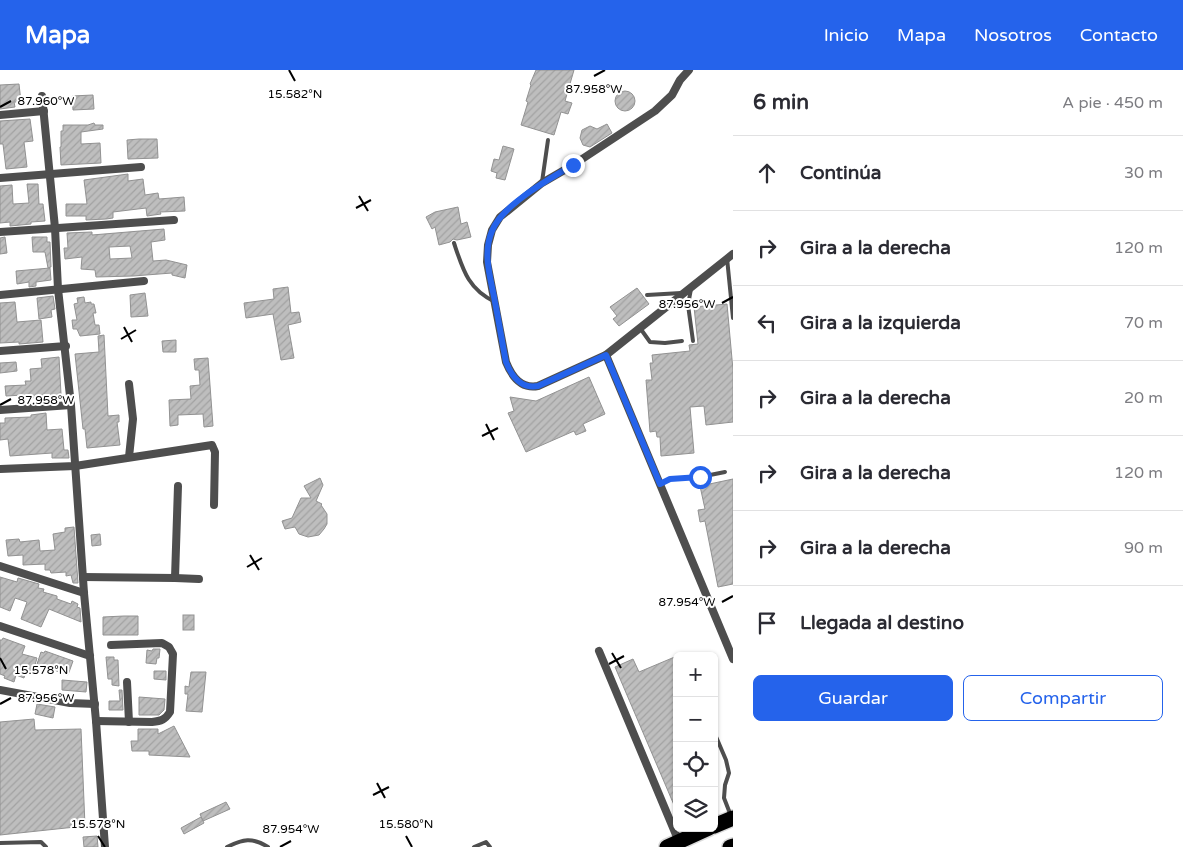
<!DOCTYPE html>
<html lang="es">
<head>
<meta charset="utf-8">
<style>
	body { margin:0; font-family:"Varela Round",sans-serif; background:#f7f7f7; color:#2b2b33 }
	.controls { position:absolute; right:15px; bottom:15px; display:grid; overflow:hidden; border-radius:8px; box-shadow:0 1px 4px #0004 }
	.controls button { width:45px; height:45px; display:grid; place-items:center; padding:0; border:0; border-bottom:1px solid #e1e1e2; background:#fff; color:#2b2b33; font:25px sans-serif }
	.stop { position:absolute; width:15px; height:15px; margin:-11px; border:4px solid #2563eb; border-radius:50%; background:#fff }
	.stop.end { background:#2563eb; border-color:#fff; box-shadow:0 1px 5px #0008 }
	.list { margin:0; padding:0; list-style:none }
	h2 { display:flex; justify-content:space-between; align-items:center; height:65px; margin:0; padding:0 20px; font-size:21px }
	h2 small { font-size:16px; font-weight:400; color:#7c7c81 }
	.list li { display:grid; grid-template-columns:32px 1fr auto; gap:15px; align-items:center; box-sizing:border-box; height:75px; padding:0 20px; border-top:1px solid #e1e1e2 }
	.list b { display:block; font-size:19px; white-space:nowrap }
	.list em { font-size:16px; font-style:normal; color:#7c7c81 }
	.actions { display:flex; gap:10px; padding:15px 20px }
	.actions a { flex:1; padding:11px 0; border:1px solid #2563eb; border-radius:8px; text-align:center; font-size:18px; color:#2563eb }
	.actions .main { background:#2563eb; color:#fff }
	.icon { flex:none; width:28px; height:28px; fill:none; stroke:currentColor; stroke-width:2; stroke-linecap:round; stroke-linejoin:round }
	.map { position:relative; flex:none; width:733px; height:777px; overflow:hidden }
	header { display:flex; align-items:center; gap:30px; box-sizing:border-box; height:70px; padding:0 25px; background:#2563eb; color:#fff }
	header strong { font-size:24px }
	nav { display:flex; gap:28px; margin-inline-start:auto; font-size:18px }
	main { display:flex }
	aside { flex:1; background:#fff }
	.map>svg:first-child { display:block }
	.building { fill:url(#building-hatch); stroke:#929292; fill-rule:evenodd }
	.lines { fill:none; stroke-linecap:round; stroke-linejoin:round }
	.highway-casing { stroke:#dbdbdb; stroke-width:18 }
	.lane { stroke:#4e4e4e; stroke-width:4 }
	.street { stroke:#4e4e4e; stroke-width:8 }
	.highway { stroke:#000; stroke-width:15 }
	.route { stroke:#2563eb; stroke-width:6 }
	.ticks { fill:none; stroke:#000; stroke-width:2 }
	.ticks-label { font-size:12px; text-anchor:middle; fill:#000; stroke:#fff; stroke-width:4; stroke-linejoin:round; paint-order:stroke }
</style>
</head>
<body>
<header>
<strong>Mapa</strong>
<nav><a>Inicio</a><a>Mapa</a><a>Nosotros</a><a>Contacto</a></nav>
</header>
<main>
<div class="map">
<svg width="733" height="777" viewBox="0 0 733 777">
	<defs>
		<pattern id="building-hatch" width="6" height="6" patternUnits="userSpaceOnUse" patternTransform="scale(1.25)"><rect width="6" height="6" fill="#bebebe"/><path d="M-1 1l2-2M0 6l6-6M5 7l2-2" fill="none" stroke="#a2a2a2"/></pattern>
	</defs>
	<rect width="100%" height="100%" fill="#fff"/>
	<g class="building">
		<polygon points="536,0 574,0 565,31 572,33 568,44 561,42 554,65 521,55 528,32 526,31 531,15 530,14"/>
		<polygon points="19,14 21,32 14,32 15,37 0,39 0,15"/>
		<circle cx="625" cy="31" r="10"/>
		<polygon points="93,25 94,39 73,40 72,26"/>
		<polygon points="30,49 33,71 24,72 27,97 6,99 3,74 0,74 0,51"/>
		<polygon points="94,53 95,55 103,55 103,59 81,62 81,74 100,73 101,93 61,95 60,77 61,77 61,61 63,61 63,55 88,55"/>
		<polygon points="607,54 612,63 590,77 583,75 580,68 582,60 590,56 597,59"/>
		<polygon points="139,69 157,69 158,88 128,89 127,70"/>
		<polygon points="503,76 514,79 505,110 496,108 497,103 491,101 494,89 499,90"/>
		<polygon points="128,104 128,111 143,109 145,125 158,123 159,129 184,127 185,141 160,142 161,144 147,146 146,138 113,142 113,148 106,149 86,150 86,146 66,146 66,134 87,134 84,110"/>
		<polygon points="27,114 38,114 39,134 43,134 45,151 31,152 31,154 10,156 10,152 0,153 0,116 12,115 13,134 29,133"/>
		<polygon points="458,137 461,154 467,152 471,167 457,170 453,169 450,172 439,175 435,157 432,159 426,147 435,142"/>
		<path d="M164,159L165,170L151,172L153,191L166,190L187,195L185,208L172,205V203L133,206L96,207L95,200L81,199L82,187L65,189L64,178H68L67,163L92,162V165ZM130,176L132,188L110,189L109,177Z"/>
		<polygon points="5,167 7,183 0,184 0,168"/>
		<polygon points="32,167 47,167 47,172 50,172 51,197 48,198 45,182 33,182"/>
		<polygon points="50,198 51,210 36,212 36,216 29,217 29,212 17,214 16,201"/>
		<polygon points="288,217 291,243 299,242 301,252 288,255 294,288 281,290 273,244 246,248 244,233 274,229 273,219"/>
		<polygon points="637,218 649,234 619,256 613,249 617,246 610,237"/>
		<polygon points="145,223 148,246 131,247 130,225"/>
		<polygon points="53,226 55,239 51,240 52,247 39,249 37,228"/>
		<polygon points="84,227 85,233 91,232 91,234 94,234 96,243 93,243 95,255 99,255 100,264 80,266 77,259 73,259 72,250 77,250 74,234 78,233 77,228"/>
		<polygon points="15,232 17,252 41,250 43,272 19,274 19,272 0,273 0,233"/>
		<polygon points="727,234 733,300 733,352 706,355 704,336 690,337 694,383 661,386 660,367 657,367 656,361 650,362 646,310 652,310 650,293 653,293 652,285 690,281 689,275 698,274 694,237"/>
		<polygon points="104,265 108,346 119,345 119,352 117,352 120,375 87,378 85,359 83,359 75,284 99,282 98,266"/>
		<polygon points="176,270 176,282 163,282 162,271"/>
		<polygon points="59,287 61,324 23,329 23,325 6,326 5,316 26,315 25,311 31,311 30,299 42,298 41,289"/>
		<polygon points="208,288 213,356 204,357 203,344 178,345 178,355 170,356 169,330 191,329 190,316 200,315 199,300 195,300 194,289"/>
		<polygon points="16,292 17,301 0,303 0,293"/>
		<polygon points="589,307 605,344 583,354 586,361 576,365 574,361 526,382 508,343 514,341 510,327 536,331"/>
		<polygon points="46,343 47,360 62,359 64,380 68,380 69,388 52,388 52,383 10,386 8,369 0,370 0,353 5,353 5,348 31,347 31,345"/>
		<polygon points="320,408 323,415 316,431 322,434 321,435 327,444 327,454 324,459 319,465 308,467 299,464 295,457 285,459 282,451 292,448 301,428 311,428 304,416"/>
		<polygon points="733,409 733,514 718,517 705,451 700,452 698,440 705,439 700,416"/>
		<polygon points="74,457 78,513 73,513 71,505 66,506 66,502 51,503 50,500 45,500 45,494 23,495 23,485 8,486 6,470 19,469 20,472 39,470 40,481 55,480 53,464 65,462 65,458"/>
		<polygon points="100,464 101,475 92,476 91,465"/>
		<polygon points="0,507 17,512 18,508 39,514 38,518 44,519 43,522 57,526 57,529 71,534 72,531 78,534 77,537 80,538 81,552 49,539 41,557 21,549 27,532 15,528 10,541 0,537"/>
		<rect x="183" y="545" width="11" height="15"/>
		<polygon points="124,546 138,546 138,565 103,565 103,547"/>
		<polygon points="3,568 25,576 22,584 37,588 33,602 26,600 24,608 16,605 14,612 4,608 5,606 0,604 0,570 2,570"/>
		<polygon points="153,579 160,579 159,588 157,588 156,594 146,593 147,580 152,581"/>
		<polygon points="45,581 73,591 68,605 37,594 41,582 44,583"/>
		<polygon points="677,586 677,742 615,597 633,589 639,602"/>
		<polygon points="106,587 114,587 114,590 118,590 119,616 112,615 112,609 108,609"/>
		<polygon points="154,601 166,601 166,610 154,609"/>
		<polygon points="191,602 206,602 202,642 186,641 188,624 185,624 185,616 189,617"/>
		<polygon points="62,610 87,612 86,622 62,620"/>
		<polygon points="119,620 122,620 123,640 109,640 109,631 120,631"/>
		<polygon points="139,627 165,629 164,640 159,645 139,645"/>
		<polygon points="37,634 55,637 53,648 35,644"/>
		<polygon points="34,649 35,660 81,659 85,756 0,765 0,652"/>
		<polygon points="174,656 190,687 149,685 149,681 132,681 131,671 138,671 138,659 158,659 158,664"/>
		<polygon points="226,732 230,739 203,751 200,744"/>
		<polygon points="201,747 204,753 184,764 181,758"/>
		<polygon points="97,766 98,777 84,777 83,767"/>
	</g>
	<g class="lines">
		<g class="highway-casing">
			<g id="highway">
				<polyline points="714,756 733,748"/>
				<polyline points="667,777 709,758"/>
				<polyline points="730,777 733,776"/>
			</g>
		</g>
		<g class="lane">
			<polyline points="542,112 548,70"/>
			<path d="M454,173C463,200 468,219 495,232"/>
			<polyline points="727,188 733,248"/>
			<polyline points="691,219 688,235 693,271"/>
			<polyline points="647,225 681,223"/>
			<polyline points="640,258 650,272 665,273 682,271"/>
			<polyline points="660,414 670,409 700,407 725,402"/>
			<polyline points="714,662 726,690 729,703 725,715 724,728 731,746"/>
			<polyline points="0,773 41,772 46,777"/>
			<path d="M227,777C243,769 252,767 268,777"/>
			<polyline points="474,777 486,772 490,777"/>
		</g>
		<g class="street">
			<path d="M689,0L680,10L672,25L655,41L573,95L542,113L500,147L492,160L488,175L487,192L506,292C512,307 521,319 538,316L606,285L733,184"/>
			<polyline points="42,26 55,158 58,219 71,335 84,523 96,651 105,777"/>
			<polyline points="0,45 44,41"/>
			<polyline points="0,108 141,97"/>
			<polyline points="0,162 174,150"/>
			<polyline points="0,225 144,211"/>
			<polyline points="0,281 66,276"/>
			<polyline points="606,285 733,589"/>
			<polyline points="0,340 71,335"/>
			<polyline points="129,387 133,349 129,314"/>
			<polyline points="0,399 75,396 212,375 215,382 214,435"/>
			<polyline points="0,496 84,523"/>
			<polyline points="83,507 175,508 178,416"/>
			<polyline points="175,508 199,509"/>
			<polyline points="0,556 90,586"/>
			<polyline points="599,581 679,772"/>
			<polyline points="127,612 129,652"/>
			<polyline points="0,620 70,633 95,634"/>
			<path d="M96,651L152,652C161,651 165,650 170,642L173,584L169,577L162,573L111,575"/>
		</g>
		<use href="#highway" class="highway"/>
	</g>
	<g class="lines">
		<path class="route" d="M573,95C549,109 502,135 492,161C482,184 491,209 495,232C499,252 502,272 506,292C512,307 521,319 538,316L606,285L660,414L670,409L700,407"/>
	</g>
	<path class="ticks" d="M289,0L295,11M594,6L605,0M0,37L11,31M359,126L368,141M356,138L371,130M722,233L733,227M124,257L132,272M121,269L136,260M0,335L11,329M486,354L494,370M482,366L498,358M250,485L259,500M247,497L262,488M722,532L733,526M612,583L621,598M0,588L6,599M609,594L624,586M0,634L11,628M377,713L385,728M373,725L389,717M98,766L105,777M406,766L412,777M280,777L291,771"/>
	<g class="ticks-label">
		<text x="594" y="23">87.958°W</text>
		<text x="295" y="28">15.582°N</text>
		<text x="46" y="35">87.960°W</text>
		<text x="687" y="238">87.956°W</text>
		<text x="46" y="334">87.958°W</text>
		<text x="687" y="536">87.954°W</text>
		<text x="41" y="604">15.578°N</text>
		<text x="46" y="632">87.956°W</text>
		<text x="98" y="758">15.578°N</text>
		<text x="406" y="758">15.580°N</text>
		<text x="291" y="763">87.954°W</text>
	</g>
</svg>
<div class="controls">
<button>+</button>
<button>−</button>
<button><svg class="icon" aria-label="locate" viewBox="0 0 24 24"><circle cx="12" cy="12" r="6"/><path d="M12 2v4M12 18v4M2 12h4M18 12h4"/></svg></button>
<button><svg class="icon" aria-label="layers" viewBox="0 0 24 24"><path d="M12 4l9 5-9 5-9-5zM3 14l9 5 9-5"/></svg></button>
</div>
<div class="stop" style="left:700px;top:407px"></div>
<div class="stop end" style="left:573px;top:95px"></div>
</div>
<aside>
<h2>6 min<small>A pie · 450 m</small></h2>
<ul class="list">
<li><svg class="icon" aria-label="ahead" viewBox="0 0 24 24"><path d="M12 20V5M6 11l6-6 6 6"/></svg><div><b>Continúa</b></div><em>30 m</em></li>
<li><svg class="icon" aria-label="right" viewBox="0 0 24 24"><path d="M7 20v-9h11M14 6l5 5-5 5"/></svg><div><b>Gira a la derecha</b></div><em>120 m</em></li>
<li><svg class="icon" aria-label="left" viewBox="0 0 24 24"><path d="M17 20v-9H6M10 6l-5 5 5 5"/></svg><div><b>Gira a la izquierda</b></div><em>70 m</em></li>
<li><svg class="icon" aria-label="right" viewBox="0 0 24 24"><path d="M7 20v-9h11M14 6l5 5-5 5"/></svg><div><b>Gira a la derecha</b></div><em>20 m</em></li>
<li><svg class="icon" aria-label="right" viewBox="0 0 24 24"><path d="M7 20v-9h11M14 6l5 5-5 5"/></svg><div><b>Gira a la derecha</b></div><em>120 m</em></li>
<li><svg class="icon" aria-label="right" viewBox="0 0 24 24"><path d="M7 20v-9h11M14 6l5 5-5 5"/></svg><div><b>Gira a la derecha</b></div><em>90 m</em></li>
<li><svg class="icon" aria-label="arrive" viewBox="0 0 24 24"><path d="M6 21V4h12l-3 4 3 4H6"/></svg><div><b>Llegada al destino</b></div></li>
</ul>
<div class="actions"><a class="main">Guardar</a><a>Compartir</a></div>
</aside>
</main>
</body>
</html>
